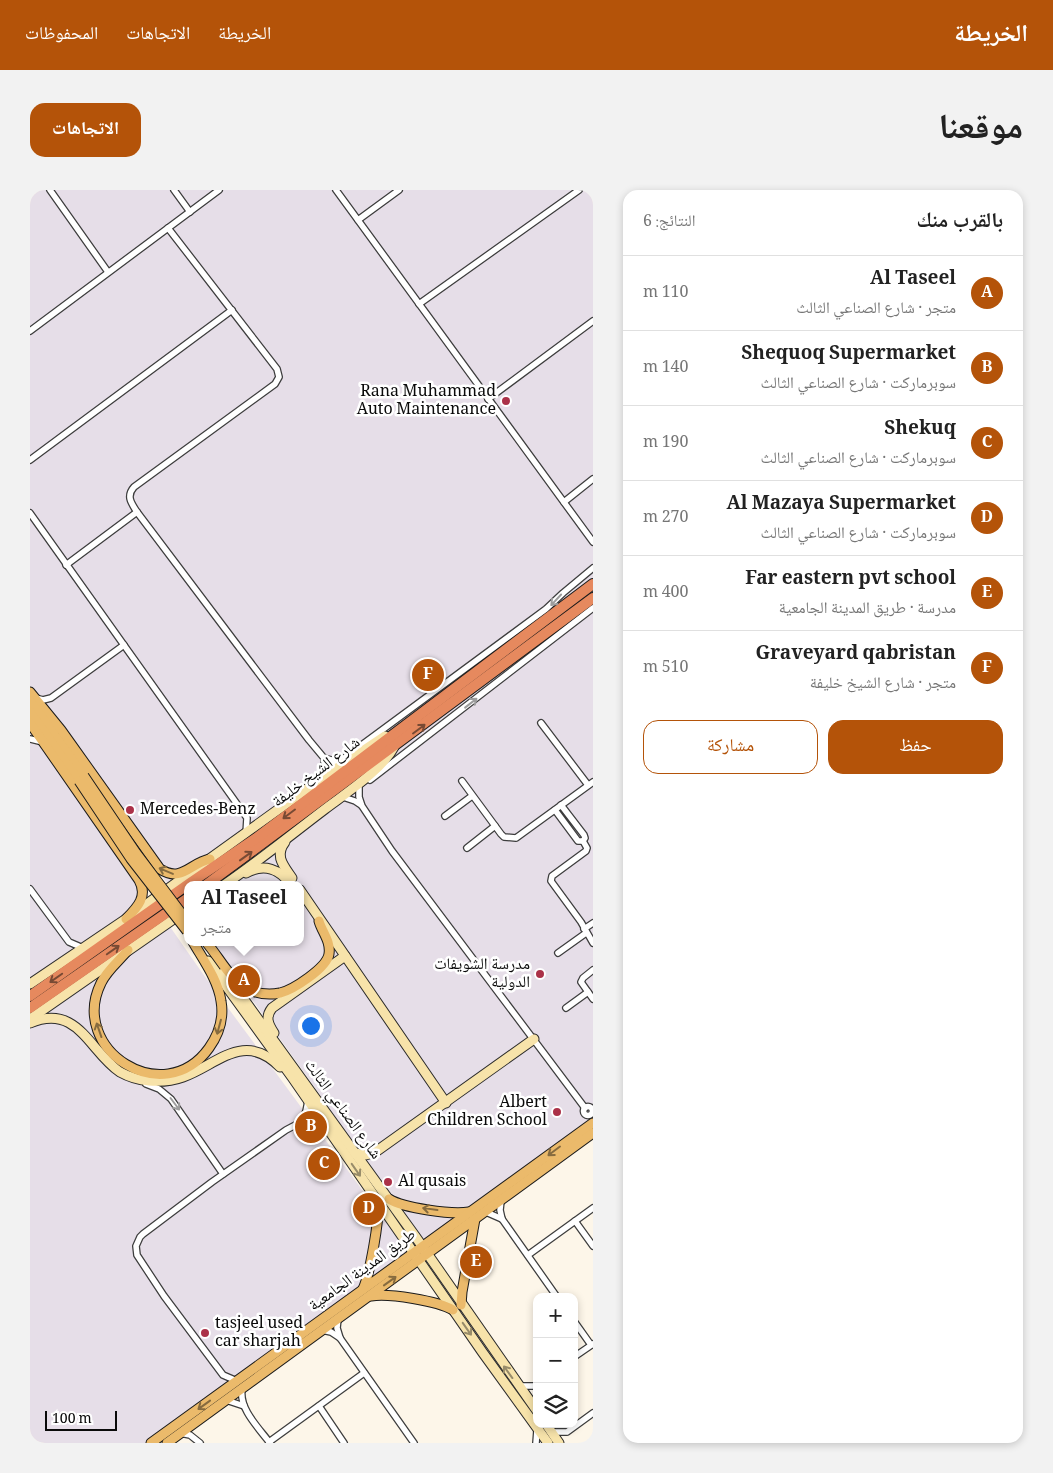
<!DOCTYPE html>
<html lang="ar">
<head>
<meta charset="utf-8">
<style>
	body { margin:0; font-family:Georgia,"Noto Naskh Arabic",serif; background:#f2f2f2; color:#222; direction:rtl }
	.controls { position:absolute; right:15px; bottom:15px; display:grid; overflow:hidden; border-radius:10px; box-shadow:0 2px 8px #0003 }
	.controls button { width:45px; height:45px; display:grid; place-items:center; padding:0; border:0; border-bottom:1px solid #e0e0e0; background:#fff; color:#222; font:25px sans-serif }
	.scale { position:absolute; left:15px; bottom:12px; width:72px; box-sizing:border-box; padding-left:5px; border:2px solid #0a0a0a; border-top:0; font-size:14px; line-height:18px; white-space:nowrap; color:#0a0a0a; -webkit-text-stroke:4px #fff; paint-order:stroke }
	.you { position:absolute; left:280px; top:835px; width:18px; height:18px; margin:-12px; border:4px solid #fff; border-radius:50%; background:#1a73e8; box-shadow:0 0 0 8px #1a73e833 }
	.badge { display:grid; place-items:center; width:32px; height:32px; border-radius:50%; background:#b45309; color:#fff; font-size:16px; font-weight:700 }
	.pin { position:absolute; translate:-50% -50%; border:2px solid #fff; box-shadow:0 1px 5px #0006 }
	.popup { position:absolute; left:154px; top:691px; width:120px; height:65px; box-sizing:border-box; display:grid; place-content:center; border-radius:10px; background:#fff; filter:drop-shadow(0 1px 4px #0005); font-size:16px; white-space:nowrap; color:#767676 }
	.popup b { font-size:19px; color:#222 }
	.popup::after { content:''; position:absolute; left:50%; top:100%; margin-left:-10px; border:10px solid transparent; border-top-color:#fff }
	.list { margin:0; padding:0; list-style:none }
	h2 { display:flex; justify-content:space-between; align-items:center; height:65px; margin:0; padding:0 20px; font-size:21px }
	h2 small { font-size:16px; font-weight:400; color:#767676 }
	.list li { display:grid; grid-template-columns:32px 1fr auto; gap:15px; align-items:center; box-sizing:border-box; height:75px; padding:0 20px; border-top:1px solid #e0e0e0 }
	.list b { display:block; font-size:19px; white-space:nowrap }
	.list p { margin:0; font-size:16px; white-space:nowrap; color:#767676 }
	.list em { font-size:16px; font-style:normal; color:#767676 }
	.actions { display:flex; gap:10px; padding:15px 20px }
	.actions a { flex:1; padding:11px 0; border:1px solid #b45309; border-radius:15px; text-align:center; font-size:18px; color:#b45309 }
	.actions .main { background:#b45309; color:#fff }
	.icon { flex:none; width:28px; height:28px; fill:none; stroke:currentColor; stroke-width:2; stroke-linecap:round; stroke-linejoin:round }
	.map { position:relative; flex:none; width:563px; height:1253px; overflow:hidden; direction:ltr; border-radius:15px }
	header { display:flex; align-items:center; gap:30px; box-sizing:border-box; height:70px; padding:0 25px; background:#b45309; color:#fff }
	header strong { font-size:24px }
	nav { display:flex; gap:28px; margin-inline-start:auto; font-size:18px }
	.intro { display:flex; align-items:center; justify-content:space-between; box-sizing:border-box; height:120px; padding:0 30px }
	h1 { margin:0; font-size:35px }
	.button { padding:12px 22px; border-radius:15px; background:#b45309; color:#fff; font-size:18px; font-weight:700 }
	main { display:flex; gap:30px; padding:0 30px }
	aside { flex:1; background:#fff; border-radius:15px; box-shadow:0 2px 8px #0003 }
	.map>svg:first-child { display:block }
	.industrial { fill:#e6dee8 }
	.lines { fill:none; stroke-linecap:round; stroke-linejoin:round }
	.street-casing { stroke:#3d3d3d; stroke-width:8 }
	.secondary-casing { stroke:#2c2c2c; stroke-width:11 }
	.primary-casing { stroke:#1b1b1b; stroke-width:11 }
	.highway-casing { stroke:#1b1b1b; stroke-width:12 }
	.street { stroke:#fff; stroke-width:5.5 }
	.secondary { stroke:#f7e3aa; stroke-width:9 }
	.primary { stroke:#ebba6b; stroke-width:9 }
	.highway { stroke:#e6895e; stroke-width:10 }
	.primary-bridge-casing { stroke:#1b1b1b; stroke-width:11; stroke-linecap:butt }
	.primary-bridge { stroke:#ebba6b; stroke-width:9 }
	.oneway { stroke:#9d9d9d }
	.oneway2 { stroke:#784a34 }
	.oneway3 { stroke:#866b3f }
	.oneway4 { stroke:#988c6a }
	.poi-dot { fill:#ab3148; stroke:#fff; stroke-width:2 }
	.labels { text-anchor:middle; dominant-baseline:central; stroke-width:5; stroke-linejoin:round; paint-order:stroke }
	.poi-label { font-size:16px; fill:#0a0a0a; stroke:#fff; text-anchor:end }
	.street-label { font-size:16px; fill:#0a0a0a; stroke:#fff }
</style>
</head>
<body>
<header>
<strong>الخريطة</strong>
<nav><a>الخريطة</a><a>الاتجاهات</a><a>المحفوظات</a></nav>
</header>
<div class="intro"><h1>موقعنا</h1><a class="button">الاتجاهات</a></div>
<main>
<aside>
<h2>بالقرب منك<small>النتائج: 6</small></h2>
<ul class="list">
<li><span class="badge">A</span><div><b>Al Taseel</b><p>متجر · شارع الصناعي الثالث</p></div><em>110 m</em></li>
<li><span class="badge">B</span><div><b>Shequoq Supermarket</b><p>سوبرماركت · شارع الصناعي الثالث</p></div><em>140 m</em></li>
<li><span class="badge">C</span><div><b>Shekuq</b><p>سوبرماركت · شارع الصناعي الثالث</p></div><em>190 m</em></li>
<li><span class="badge">D</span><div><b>Al Mazaya Supermarket</b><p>سوبرماركت · شارع الصناعي الثالث</p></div><em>270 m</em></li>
<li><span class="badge">E</span><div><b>Far eastern pvt school</b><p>مدرسة · طريق المدينة الجامعية</p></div><em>400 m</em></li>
<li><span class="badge">F</span><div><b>Graveyard qabristan</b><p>متجر · شارع الشيخ خليفة</p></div><em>510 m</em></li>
</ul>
<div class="actions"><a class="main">حفظ</a><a>مشاركة</a></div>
</aside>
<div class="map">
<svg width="563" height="1253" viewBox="0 0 563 1253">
	<rect width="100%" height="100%" fill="#fdf6e9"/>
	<g class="industrial">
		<polygon points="0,0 563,0 563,938 389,1065 290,905 181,752 270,752 270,695 158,695 158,719 121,673 0,496"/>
		<polygon points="0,536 173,784 378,1062 116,1253 0,1253"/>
	</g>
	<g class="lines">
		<g class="street-casing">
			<g id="street">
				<polyline points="20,0 78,82"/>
				<polyline points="144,0 160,22"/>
				<polyline points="306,0 563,352"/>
				<polyline points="328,30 369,0"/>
				<path d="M138,38L247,179L249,187L245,194L104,297C96,306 101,313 107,322L279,550L294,568L309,572"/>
				<polyline points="389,114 549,0"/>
				<polyline points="0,141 189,0"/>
				<polyline points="458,209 563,131"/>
				<polyline points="0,270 202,120"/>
				<polyline points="534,312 563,289"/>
				<polyline points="0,323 217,628 216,644"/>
				<polyline points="36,375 107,322"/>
				<polyline points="6,508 13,510 21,508 94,455"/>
				<polyline points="511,533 558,595"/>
				<polyline points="0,549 13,552"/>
				<polyline points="294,568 295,583"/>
				<polyline points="306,574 516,419 533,403 563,378"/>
				<polyline points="340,590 563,418"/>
				<polyline points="432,591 471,644 474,647 486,648 563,592"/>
				<polyline points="329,598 329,607 332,616 362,661 555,918"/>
				<polyline points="316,608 325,611 331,615"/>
				<polyline points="525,620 548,651 553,651 555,648 554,645 531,615"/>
				<polyline points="415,626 442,606"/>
				<polyline points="553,651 557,658 556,661 522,686 521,691 551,732 563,753"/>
				<polyline points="437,658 465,636"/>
				<polyline points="0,699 39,752 53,758"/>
				<polyline points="554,739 563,733"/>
				<polyline points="528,763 556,743"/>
				<polyline points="563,780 553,788 551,792 563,809"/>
				<polyline points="536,818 558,802"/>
				<polyline points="116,894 129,899 141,909 193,984"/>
				<circle cx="558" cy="921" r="4.5"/>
				<polyline points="272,931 276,921 278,911"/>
				<polyline points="471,1011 470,1020 472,1029 527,1107"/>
				<polyline points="456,1022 472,1029"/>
				<polyline points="545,1031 563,1056"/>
				<polyline points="498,1065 563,1018"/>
				<polyline points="308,1129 307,1138 310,1148 384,1253"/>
				<polyline points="544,1131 561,1155"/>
				<polyline points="292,1140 301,1142 310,1148"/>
				<polyline points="544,1167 563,1154"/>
				<polyline points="207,1191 193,1185 134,1106 107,1065 106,1056 110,1047 113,1044 182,992 256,940 275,930 291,931"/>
				<polyline points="490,1196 504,1196 507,1194"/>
				<path d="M212,1199C209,1219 228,1237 240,1253"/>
				<polyline points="196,1210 214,1216"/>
				<polyline points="289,1216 314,1253"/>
				<polyline points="521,1242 537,1242 563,1223"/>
				<polyline points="150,1243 160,1245 170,1253"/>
				<polyline points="239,1252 334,1183"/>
				<polyline points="506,1253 507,1240"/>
			</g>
		</g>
		<g class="secondary-casing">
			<g id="secondary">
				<path d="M255,652C244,666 254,676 262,688"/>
				<path d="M216,683C234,673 250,679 261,695"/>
				<path d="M194,695C229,671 262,644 295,619C316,603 352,580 364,557"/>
				<polyline points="270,700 416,913"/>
				<polyline points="178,771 262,887 453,1163 518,1253"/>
				<polyline points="194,782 385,1046 507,1221"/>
				<polyline points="0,794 96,729 292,588 355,546"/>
				<polyline points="0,829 158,719"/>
				<path d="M0,833C48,813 59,861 90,882C99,887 109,890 119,891C131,892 142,891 153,887C187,875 214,840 250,877"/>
				<path d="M244,843C238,834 235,827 242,818L315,766"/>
				<polyline points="325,963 335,965 344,963 504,849"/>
				<polyline points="516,1234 529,1253"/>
			</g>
		</g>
		<g class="primary-casing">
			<g id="primary">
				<path d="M0,502L31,540L130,679C152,693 160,673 180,669"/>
				<polyline points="0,511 54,586"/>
				<polyline points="0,522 49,591"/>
				<path d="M0,533L109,690C118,706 108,717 96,729"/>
				<path d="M176,752C190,768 200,791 220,800C229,804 240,805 250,803C263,800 297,778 299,764C301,751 292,742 289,731"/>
				<path d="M98,760C89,771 77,780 71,793C38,860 134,921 179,858C189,844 194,828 191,811C188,790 174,771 163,752"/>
				<path d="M359,1009C373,1018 422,1025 439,1022"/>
				<path d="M333,1099C340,1084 350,1027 348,1011"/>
				<path d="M341,1106C359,1103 408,1111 423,1120"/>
				<polyline points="431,1115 432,1102 445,1029"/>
				<polyline points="121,1253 563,933"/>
				<polyline points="137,1253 563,943"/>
			</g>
		</g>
		<g class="highway-casing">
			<g id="highway">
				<polyline points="176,695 563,408"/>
				<polyline points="0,806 160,693 225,649 563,394"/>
				<polyline points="0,818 158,708"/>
			</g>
		</g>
		<use href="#street" class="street"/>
		<use href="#secondary" class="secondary"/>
		<use href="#primary" class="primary"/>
		<use href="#highway" class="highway"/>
		<g class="primary-bridge-casing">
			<g id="primary-bridge">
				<polyline points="54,586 106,663 158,732"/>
				<polyline points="49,591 101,669 157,741"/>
			</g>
		</g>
		<use href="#primary-bridge" class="primary-bridge"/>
	</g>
	<defs><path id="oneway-shaft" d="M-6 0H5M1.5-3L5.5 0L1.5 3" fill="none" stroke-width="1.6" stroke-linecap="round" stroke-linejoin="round" transform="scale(1.25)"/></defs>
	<g class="oneway">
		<use href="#oneway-shaft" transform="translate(526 410) rotate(133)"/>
		<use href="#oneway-shaft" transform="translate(441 513) rotate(-38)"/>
		<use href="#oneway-shaft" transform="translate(145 914) rotate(53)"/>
	</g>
	<g class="oneway2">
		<use href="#oneway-shaft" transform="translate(389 539) rotate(-37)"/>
		<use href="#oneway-shaft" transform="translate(259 624) rotate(143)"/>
		<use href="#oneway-shaft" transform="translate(216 666) rotate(-36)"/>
		<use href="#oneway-shaft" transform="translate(83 760) rotate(-35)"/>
		<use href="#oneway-shaft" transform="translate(26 788) rotate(145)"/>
	</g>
	<g class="oneway3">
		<use href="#oneway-shaft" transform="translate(136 681) rotate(-157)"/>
		<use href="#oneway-shaft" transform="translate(189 837) rotate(105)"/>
		<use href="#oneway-shaft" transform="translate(69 840) rotate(-109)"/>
		<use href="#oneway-shaft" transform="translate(524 961) rotate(143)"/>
		<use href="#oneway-shaft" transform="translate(400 1019) rotate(-172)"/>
		<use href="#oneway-shaft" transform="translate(360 1091) rotate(-36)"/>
		<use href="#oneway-shaft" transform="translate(174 1215) rotate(144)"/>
	</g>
	<g class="oneway4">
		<use href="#oneway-shaft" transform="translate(326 980) rotate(55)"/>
		<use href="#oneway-shaft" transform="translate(437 1139) rotate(55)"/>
		<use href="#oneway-shaft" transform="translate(478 1182) rotate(-126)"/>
	</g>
	<g class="poi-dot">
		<circle cx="476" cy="211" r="5"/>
		<circle cx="100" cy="620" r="5"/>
		<circle cx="510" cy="784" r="5"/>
		<circle cx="527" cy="922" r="5"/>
		<circle cx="358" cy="992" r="5"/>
		<circle cx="175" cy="1143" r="5"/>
	</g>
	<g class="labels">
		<g class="poi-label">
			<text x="466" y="202">Rana Muhammad<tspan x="466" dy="18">Auto Maintenance</tspan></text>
			<text x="110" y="620" text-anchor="start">Mercedes-Benz</text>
			<text x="500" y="775">مدرسة الشويفات<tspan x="500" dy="18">الدولية</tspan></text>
			<text x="517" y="913">Albert<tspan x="517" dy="18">Children School</tspan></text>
			<text x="368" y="992" text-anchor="start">Al qusais</text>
			<text x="185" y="1134" text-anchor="start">tasjeel used<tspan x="185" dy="18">car sharjah</tspan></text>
		</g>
		<g class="street-label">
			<text transform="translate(287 583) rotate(-37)">شارع الشيخ خليفة</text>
			<text transform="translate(312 920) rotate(54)">شارع الصناعي الثالث</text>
			<text transform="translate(333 1081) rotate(-36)">طريق المدينة الجامعية</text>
		</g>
	</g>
</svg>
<div class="controls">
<button>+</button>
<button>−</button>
<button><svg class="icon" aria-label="layers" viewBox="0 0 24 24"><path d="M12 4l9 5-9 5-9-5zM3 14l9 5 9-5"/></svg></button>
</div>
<div class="scale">100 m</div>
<div class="you"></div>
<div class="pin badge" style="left:214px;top:791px">A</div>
<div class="popup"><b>Al Taseel</b>متجر</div>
<div class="pin badge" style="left:281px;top:937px">B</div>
<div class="pin badge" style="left:294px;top:974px">C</div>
<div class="pin badge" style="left:339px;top:1019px">D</div>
<div class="pin badge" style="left:446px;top:1072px">E</div>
<div class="pin badge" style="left:398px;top:485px">F</div>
</div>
</main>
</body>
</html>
